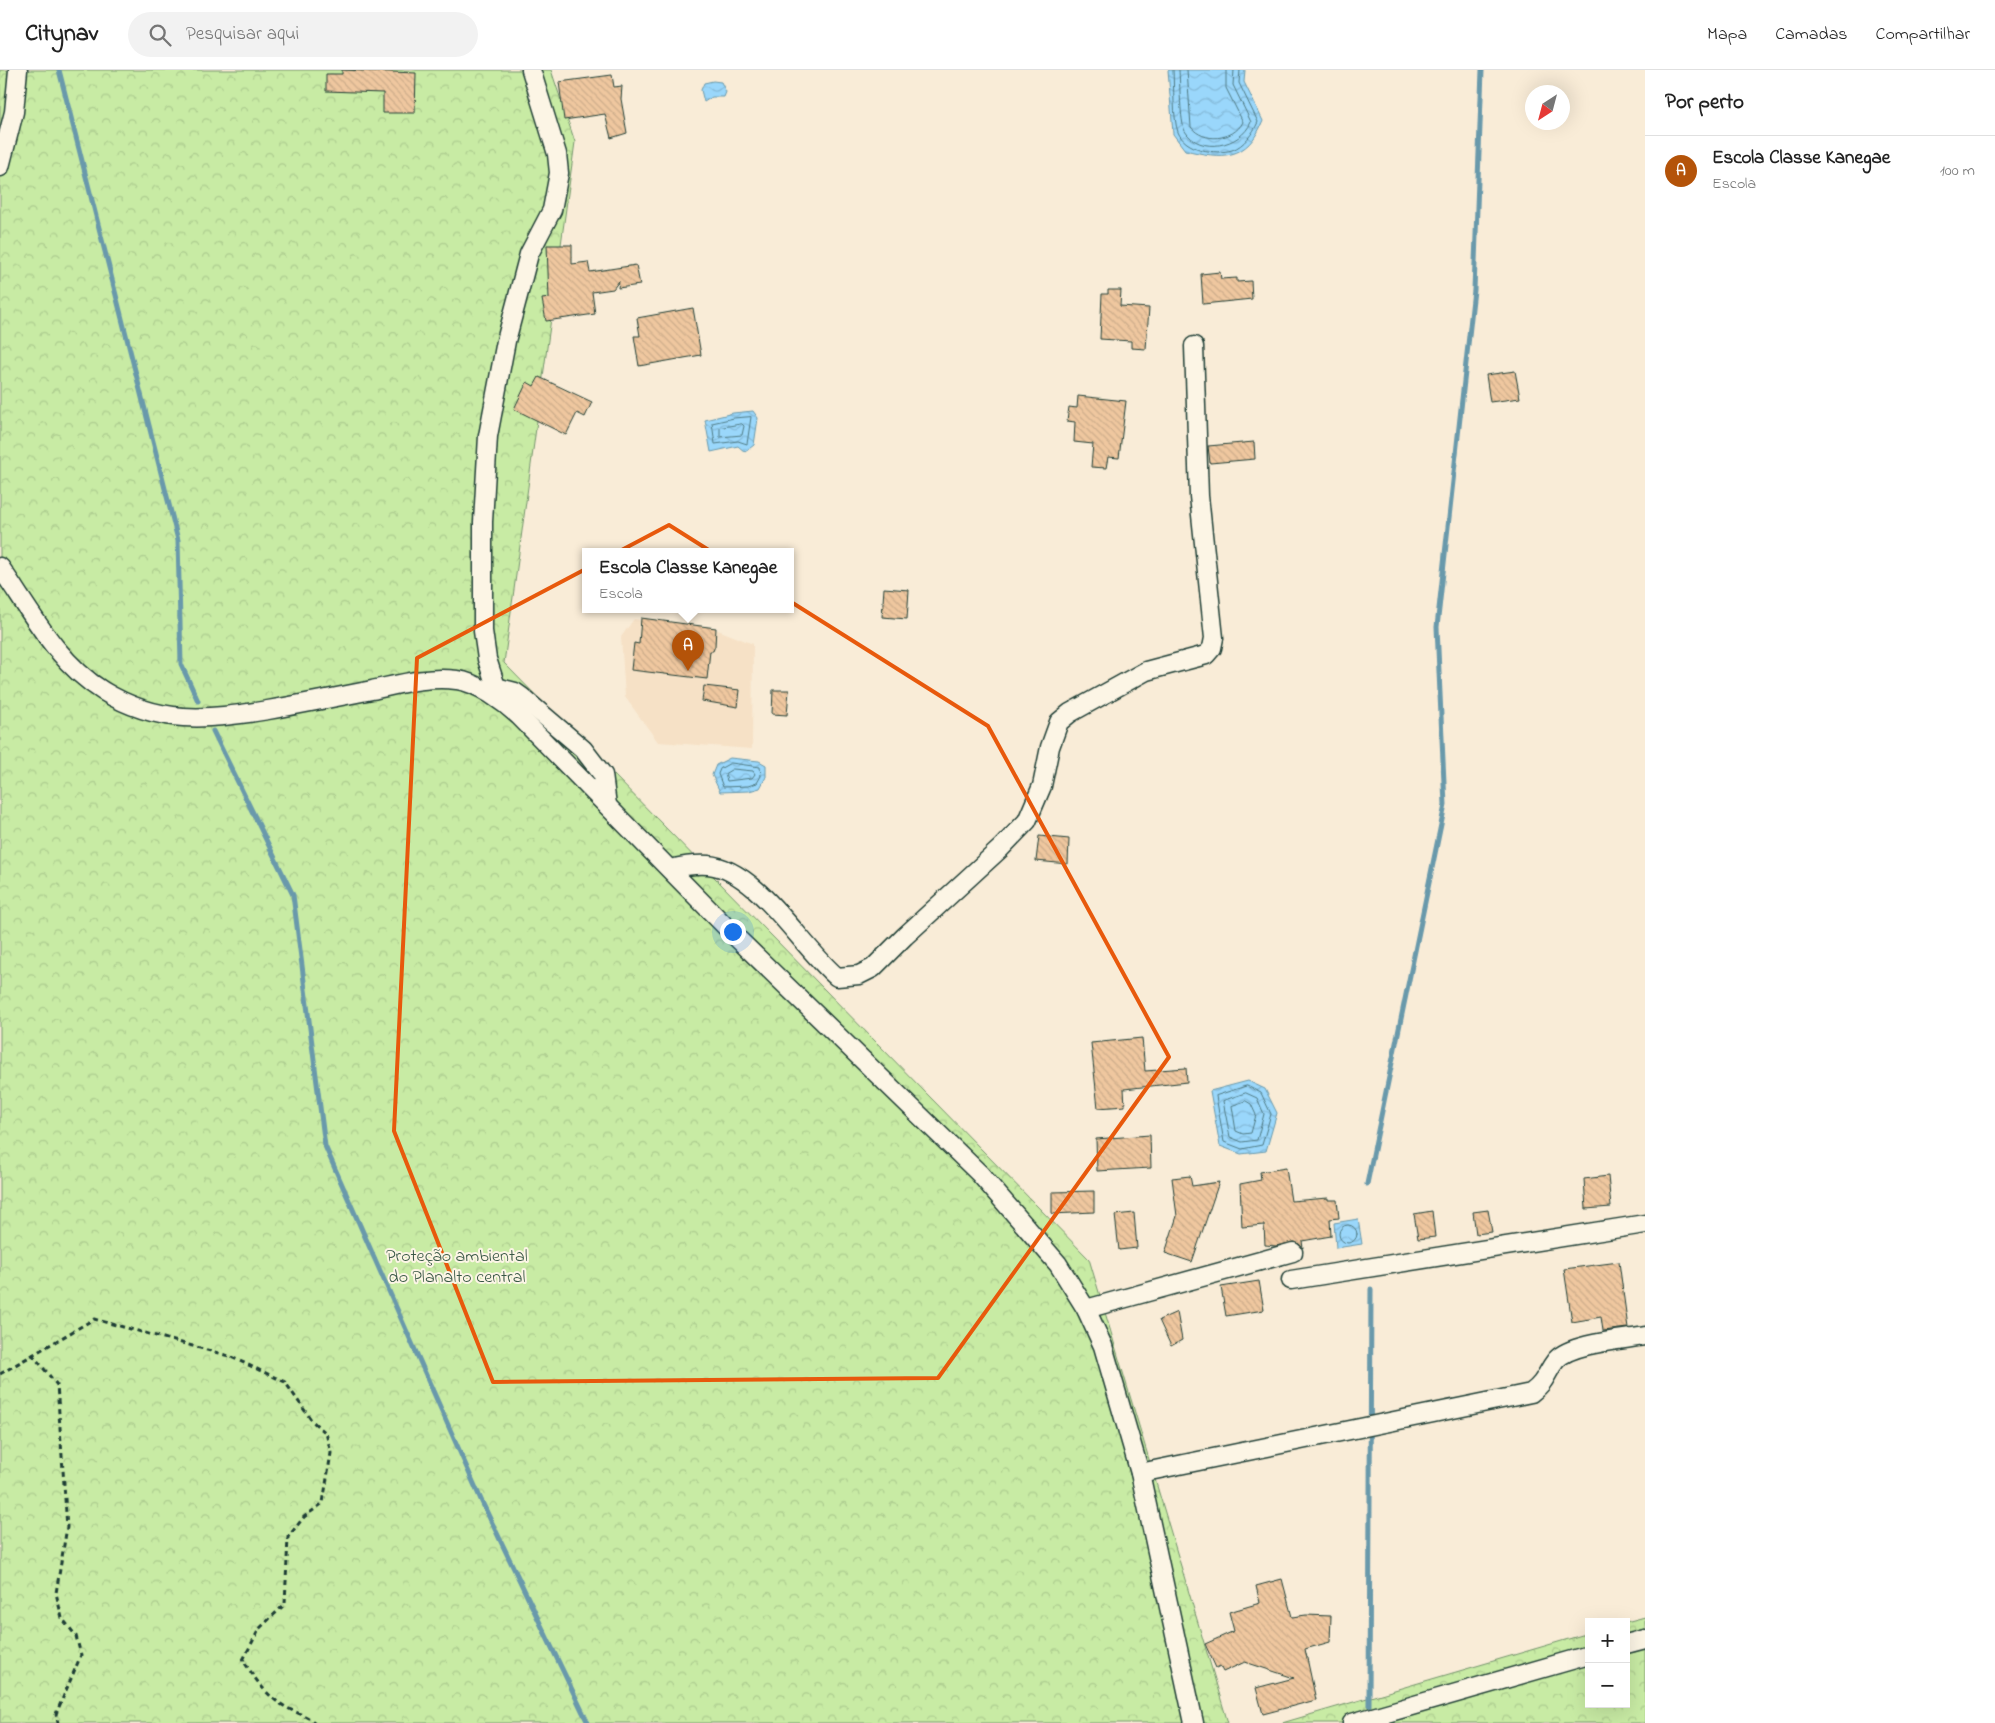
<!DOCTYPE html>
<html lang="pt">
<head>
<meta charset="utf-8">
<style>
	body { margin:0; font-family:"Indie Flower",sans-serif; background:#f2f2f2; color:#222 }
	.controls { position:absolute; right:15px; bottom:15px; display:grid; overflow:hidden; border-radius:0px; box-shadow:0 5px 20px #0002 }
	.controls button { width:45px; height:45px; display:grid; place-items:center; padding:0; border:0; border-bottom:1px solid #e0e0e0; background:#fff; color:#222; font:25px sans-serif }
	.compass { position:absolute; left:1525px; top:15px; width:45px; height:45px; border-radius:50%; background:#fff; box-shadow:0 5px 20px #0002; rotate:216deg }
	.you { position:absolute; left:732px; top:861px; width:18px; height:18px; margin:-12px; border:4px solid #fff; border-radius:50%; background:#1a73e8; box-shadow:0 0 0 8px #1a73e833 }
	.badge { display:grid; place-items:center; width:32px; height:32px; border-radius:50%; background:#b45309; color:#fff; font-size:16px; font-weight:700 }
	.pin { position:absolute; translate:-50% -41px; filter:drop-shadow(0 1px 2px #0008) }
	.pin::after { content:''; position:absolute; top:26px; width:18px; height:15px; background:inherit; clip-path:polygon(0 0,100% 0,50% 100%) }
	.popup { position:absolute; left:582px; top:478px; width:212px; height:65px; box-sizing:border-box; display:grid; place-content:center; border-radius:0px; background:#fff; filter:drop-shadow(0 1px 4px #0005); font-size:16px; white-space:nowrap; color:#767676 }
	.popup b { font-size:19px; color:#222 }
	.popup::after { content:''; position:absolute; left:50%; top:100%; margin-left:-10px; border:10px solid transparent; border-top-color:#fff }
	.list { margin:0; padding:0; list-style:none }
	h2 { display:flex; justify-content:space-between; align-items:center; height:65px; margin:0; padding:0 20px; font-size:21px }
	h2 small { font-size:16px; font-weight:400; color:#767676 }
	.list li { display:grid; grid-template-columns:32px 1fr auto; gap:15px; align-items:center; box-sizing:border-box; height:70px; padding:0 20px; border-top:1px solid #e0e0e0 }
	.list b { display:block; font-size:19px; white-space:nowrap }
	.list p { margin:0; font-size:16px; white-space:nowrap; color:#767676 }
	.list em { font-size:16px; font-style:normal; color:#767676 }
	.icon { flex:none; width:28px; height:28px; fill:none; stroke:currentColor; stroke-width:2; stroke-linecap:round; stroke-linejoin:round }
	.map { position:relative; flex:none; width:1645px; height:1653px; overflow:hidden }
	header { display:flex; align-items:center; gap:30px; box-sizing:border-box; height:70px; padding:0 25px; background:#fff; border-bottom:1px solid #e0e0e0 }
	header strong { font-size:24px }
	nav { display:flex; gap:28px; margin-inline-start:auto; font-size:18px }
	.search { width:350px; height:45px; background:#f2f2f2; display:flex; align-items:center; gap:12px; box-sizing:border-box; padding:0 18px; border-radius:28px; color:#767676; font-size:19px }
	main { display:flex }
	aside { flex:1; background:#fff }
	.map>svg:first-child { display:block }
	.built { fill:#f6e1c6 }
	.forest { fill:url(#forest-crowns); stroke:#74946c }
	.water { fill:url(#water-waves); stroke:#6999ab }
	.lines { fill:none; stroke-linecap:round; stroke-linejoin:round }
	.shore { stroke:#507b84; stroke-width:1 }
	.stream { stroke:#6999ab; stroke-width:5 }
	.building { fill:url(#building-back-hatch); stroke:#1f3d34 }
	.minor-casing { stroke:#1f3d34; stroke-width:21 }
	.path { stroke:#1f3d34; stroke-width:3; stroke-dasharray:5 4; stroke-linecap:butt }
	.minor { stroke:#fcf5e5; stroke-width:18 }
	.marked { fill:none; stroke:#e8590c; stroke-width:4; stroke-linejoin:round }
	.labels { text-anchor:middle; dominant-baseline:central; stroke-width:4; stroke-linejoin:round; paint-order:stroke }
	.park-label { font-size:18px; fill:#385745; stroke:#fcf5e5 }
</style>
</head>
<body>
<header>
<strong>Citynav</strong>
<div class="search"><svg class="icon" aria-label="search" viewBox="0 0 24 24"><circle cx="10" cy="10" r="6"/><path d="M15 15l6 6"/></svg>Pesquisar aqui</div>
<nav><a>Mapa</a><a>Camadas</a><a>Compartilhar</a></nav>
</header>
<main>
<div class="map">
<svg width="1645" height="1653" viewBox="0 0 1645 1653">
	<defs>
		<pattern id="forest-crowns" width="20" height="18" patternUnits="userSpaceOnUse" patternTransform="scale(1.25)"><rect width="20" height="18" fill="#c8eba4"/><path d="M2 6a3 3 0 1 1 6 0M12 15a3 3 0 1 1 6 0" fill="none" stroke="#abca8e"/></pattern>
		<pattern id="water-waves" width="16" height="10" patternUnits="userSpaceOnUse" patternTransform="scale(1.25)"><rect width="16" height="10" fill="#9ad7fb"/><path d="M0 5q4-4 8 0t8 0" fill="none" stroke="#84b9d8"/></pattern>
		<pattern id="building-back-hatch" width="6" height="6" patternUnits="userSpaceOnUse" patternTransform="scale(1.25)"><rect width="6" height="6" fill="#efc79f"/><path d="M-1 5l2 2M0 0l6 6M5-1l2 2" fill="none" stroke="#ccac8a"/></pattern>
	</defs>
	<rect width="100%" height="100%" fill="#f9ecd7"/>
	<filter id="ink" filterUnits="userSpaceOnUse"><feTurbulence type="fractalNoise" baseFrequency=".02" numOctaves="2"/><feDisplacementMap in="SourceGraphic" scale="10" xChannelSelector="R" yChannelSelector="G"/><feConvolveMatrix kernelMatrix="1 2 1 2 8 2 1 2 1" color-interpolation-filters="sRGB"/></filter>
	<g filter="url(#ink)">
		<polygon class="built" points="634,549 718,560 753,574 752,679 658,672 625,627 621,567"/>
		<g class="forest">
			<polygon points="0,0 551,0 575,72 504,593 1089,1189 1228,1653 0,1653"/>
			<polygon points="1645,1547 1645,1653 1282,1653 1589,1563 1589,1634 1626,1634 1626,1552"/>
		</g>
		<g class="water">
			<path d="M1168,0H1245L1244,12L1263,51C1247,91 1222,89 1185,80L1173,64Z"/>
			<polygon points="713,11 721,12 726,22 724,27 712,27 704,32 701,20 704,13"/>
			<polygon points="753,341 758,348 754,375 745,382 738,376 711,382 705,350 733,343"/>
			<polygon points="730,688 759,691 766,695 766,707 760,718 749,721 720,722 712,705 716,695"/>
			<polygon points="1248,1011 1265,1019 1277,1043 1266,1081 1241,1084 1220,1076 1210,1021"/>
			<polygon points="1358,1149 1362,1174 1336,1178 1334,1153"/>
		</g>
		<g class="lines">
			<g class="shore">
				<path d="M1173,0C1174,15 1173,49 1178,62C1185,80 1215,85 1232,80C1244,76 1253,63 1258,52L1239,13L1240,0"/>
				<path d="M1179,0C1180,12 1180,52 1185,61C1199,85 1241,77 1251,52L1233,15L1234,0"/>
				<path d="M1187,0L1191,57C1203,73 1233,71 1243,52L1226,18V0"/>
				<polygon points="751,347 747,374 738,371 715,374 712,353 734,348"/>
				<polygon points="742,354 744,356 742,365 720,367 720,358"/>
				<polygon points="731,693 760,697 761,706 757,713 748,716 723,717 718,704 720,699"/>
				<polygon points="733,699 753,701 755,704 752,708 727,711 725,704"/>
				<polygon points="1247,1016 1261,1023 1271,1044 1262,1075 1242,1079 1224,1072 1216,1026"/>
				<polygon points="1246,1023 1257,1028 1264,1044 1257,1070 1242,1072 1230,1067 1223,1031"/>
				<polygon points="1246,1031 1251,1034 1256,1045 1251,1063 1243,1064 1236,1061 1232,1036"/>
				<circle cx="1348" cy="1164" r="9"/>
			</g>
			<g class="stream">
				<polyline points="59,0 178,470 181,594 198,631"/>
				<polyline points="213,661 293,825 325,1076 482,1432 588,1653"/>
				<polyline points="1367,1114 1445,735 1437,557 1474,220 1482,0"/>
				<polyline points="1369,1635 1371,1219"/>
			</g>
		</g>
		<g class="building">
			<polygon points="342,0 416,3 415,43 383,43 383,23 326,21 326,4 342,4"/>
			<polygon points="612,5 614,17 622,16 621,29 627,63 611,68 605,44 564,50 559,12"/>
			<polygon points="547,175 572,175 572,194 588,192 590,202 636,195 640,215 618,218 619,211 613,219 592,222 595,244 546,251 542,229 549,228"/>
			<polygon points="1220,202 1221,209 1237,208 1237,212 1251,211 1252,229 1203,234 1201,204"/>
			<polygon points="1108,220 1121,220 1120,236 1149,238 1146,279 1131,278 1131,271 1100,269 1102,224 1108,224"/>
			<polygon points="693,238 701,285 639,296 634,266 640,266 637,248"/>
			<polygon points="1515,301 1520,328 1490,332 1486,305"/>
			<polygon points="539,307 592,332 585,347 577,343 566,365 514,339 527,312 534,316"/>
			<polygon points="1078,326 1126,331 1119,388 1108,387 1106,398 1091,397 1093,374 1074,372 1075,352 1067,351 1069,337 1077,338"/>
			<polygon points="1254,372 1255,389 1210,393 1208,376"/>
			<polygon points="884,518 909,520 907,549 882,547"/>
			<polygon points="641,548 716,558 715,576 713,581 710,581 707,609 631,600 634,573 639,574"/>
			<polygon points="704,616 740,620 738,637 702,631"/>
			<polygon points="773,620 789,620 787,645 772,644"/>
			<polygon points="1039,766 1069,769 1068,794 1036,791"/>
			<polygon points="1142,968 1145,1001 1186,998 1187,1012 1124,1019 1125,1036 1098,1038 1091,973"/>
			<polygon points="1150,1065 1151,1098 1097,1101 1096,1069"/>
			<polygon points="1286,1098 1291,1131 1328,1128 1328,1130 1337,1130 1339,1148 1330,1149 1331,1166 1302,1171 1303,1178 1295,1172 1276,1176 1265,1175 1264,1155 1242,1157 1240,1114 1261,1110 1260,1102"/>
			<polygon points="1190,1106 1192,1116 1219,1112 1192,1192 1165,1183 1177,1146 1172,1108"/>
			<polygon points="1608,1106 1611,1137 1586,1139 1584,1109"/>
			<polygon points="1094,1121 1094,1142 1052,1144 1052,1122"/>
			<polygon points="1488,1140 1492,1162 1476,1164 1473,1142"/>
			<polygon points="1432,1141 1435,1167 1418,1169 1414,1144"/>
			<polygon points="1134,1143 1137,1178 1119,1180 1115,1145"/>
			<polygon points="1619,1192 1628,1258 1603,1261 1601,1247 1572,1252 1564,1199"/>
			<polygon points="1259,1211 1264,1240 1226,1246 1221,1217"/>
			<polygon points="1177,1242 1182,1270 1171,1276 1159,1250"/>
			<polygon points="1282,1509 1292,1547 1306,1545 1331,1546 1330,1572 1305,1579 1316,1630 1263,1644 1256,1618 1294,1608 1245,1592 1223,1602 1220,1596 1216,1598 1205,1574 1234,1561 1229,1542 1260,1533 1256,1516"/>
		</g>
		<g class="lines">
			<g class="minor-casing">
				<g id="minor">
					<polyline points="0,97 14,42 18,0"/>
					<path d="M0,497C30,540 57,593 103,621C159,655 206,650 268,640C302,634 337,627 372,620C400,614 428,606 457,610C477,612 505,633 519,646L735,866L980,1104L1058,1194L1086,1239L1103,1276L1140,1403L1194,1653"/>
					<polyline points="496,617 515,622 522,627 583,679 603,705 607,735"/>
					<polyline points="500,629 487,589 483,561 483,452 488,366 506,271 523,207 529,184 552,140 559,103 557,84 531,0"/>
					<path d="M670,799C683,796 694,794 708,795C757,799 801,877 837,907L859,905L873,898L905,866L1001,778L1027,751L1042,716L1050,677L1059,652L1070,643L1146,601L1206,585L1212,578L1214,568L1199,426L1194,276"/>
					<polyline points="1291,1210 1645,1154"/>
					<polyline points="1086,1239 1293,1182"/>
					<path d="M1140,1403L1531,1323C1547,1311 1545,1304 1556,1290C1571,1273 1623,1270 1645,1266"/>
					<polyline points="1626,1574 1645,1569"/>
					<polyline points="1352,1653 1589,1585"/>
				</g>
			</g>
			<g class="path">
				<polyline points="32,1284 57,1315 67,1457 56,1523 62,1548 76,1566 81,1585 56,1644 58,1653"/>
				<path d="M0,1304L94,1249L229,1286L285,1312L312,1351L326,1363L331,1383L323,1433L304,1447L288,1467L285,1534L259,1559L243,1590C254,1607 266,1626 284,1636C295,1643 305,1644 315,1653"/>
			</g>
			<use href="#minor" class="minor"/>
		</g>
	</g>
	<path class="marked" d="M669,455L988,656L1169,987L938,1308L493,1312L394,1061L417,588Z"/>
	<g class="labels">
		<g class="park-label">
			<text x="457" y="1187">Proteção ambiental<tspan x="457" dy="21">do Planalto central</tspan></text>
		</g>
	</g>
</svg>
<div class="controls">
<button>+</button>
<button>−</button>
</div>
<svg class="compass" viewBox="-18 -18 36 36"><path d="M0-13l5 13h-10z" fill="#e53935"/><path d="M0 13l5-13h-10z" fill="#767676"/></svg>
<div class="you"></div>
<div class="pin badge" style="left:688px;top:601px">A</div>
<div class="popup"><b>Escola Classe Kanegae</b>Escola</div>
</div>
<aside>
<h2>Por perto<small></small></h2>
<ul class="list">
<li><span class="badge">A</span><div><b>Escola Classe Kanegae</b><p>Escola</p></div><em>100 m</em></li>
</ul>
</aside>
</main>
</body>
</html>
